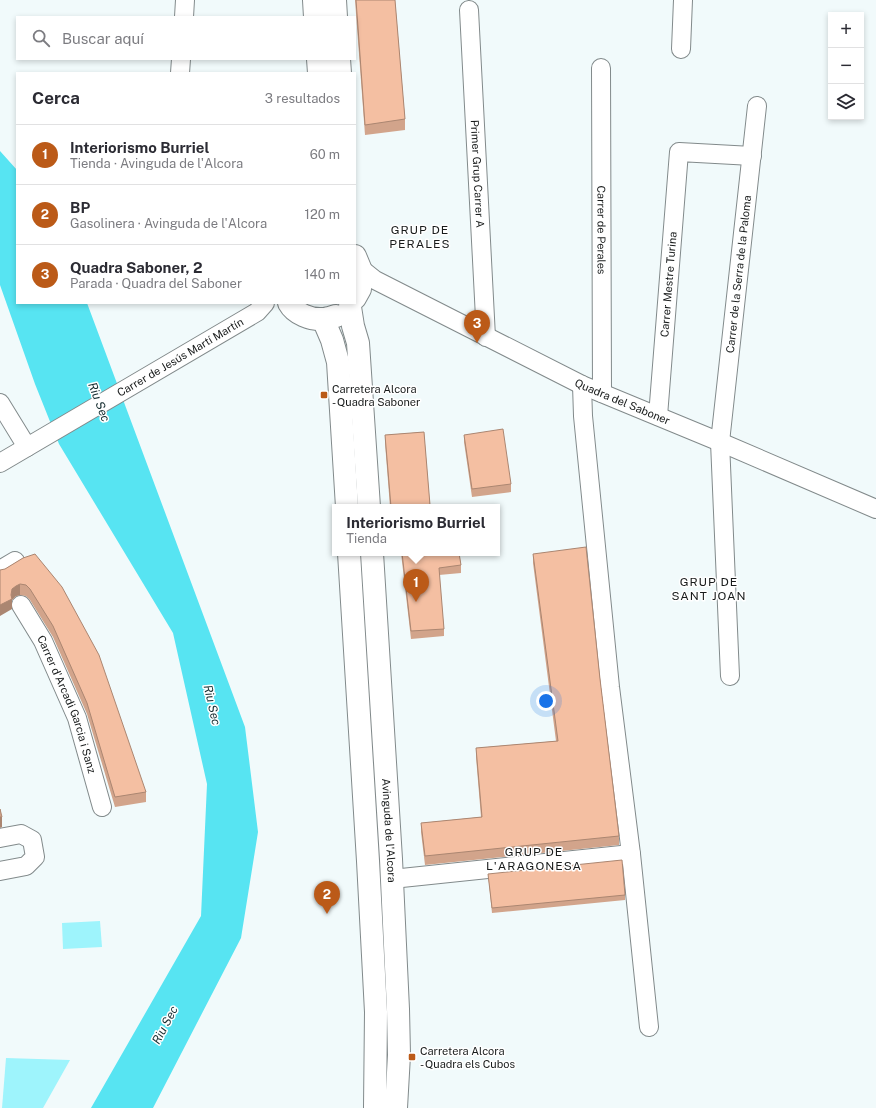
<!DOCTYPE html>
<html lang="es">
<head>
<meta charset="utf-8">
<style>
	body { margin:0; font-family:"Public Sans",sans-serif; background:#f2f2f3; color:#2b2b33 }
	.controls { position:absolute; right:12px; top:12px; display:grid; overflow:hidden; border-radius:0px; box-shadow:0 2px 6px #0003 }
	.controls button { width:36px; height:36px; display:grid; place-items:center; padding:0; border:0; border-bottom:1px solid #e1e1e2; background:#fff; color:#2b2b33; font:20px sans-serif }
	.you { position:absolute; left:546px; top:701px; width:14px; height:14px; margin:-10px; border:3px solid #fff; border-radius:50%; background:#1a73e8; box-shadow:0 0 0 6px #1a73e833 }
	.badge { display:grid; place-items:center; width:26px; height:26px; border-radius:50%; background:#bb5a18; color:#fff; font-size:13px; font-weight:700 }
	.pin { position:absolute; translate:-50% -33px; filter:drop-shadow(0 1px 2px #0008) }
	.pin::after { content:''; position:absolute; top:21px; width:14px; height:12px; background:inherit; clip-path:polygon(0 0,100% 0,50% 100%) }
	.popup { position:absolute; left:332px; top:504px; width:168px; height:52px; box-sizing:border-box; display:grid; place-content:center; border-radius:0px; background:#fff; filter:drop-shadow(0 1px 3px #0005); font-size:13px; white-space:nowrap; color:#7c7c81 }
	.popup b { font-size:15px; color:#2b2b33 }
	.popup::after { content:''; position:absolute; left:50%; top:100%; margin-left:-8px; border:8px solid transparent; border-top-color:#fff }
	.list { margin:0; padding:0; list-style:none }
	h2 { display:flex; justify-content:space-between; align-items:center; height:52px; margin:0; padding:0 16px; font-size:17px }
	h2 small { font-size:13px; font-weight:400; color:#7c7c81 }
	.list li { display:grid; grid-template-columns:26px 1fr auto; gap:12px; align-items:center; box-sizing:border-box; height:60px; padding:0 16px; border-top:1px solid #e1e1e2 }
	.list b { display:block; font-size:15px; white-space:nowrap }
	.list p { margin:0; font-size:13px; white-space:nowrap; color:#7c7c81 }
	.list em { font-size:13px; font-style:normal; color:#7c7c81 }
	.icon { flex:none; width:22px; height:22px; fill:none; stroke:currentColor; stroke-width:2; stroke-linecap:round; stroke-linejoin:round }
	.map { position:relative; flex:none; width:876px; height:1108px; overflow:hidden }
	.search { position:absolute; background:#fff; box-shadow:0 2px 6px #0003; left:16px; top:16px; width:340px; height:44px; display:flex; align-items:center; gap:10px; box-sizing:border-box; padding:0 14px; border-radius:0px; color:#7c7c81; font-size:15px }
	.panel { position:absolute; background:#fff; box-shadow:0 2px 6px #0003; left:16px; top:72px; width:340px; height:232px; border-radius:0px }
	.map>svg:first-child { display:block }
	.green { fill:#9ef4fc }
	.water { fill:#57e4f2 }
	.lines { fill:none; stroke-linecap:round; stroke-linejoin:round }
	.minor-casing { stroke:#828a8b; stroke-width:20 }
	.major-casing { stroke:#828a8b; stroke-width:24 }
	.minor { stroke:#fff; stroke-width:18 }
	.major { stroke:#fff; stroke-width:22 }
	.wall { fill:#d2a48b }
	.shaded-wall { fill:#ab8671 }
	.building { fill:#f4bfa2; stroke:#ab8671 }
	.poi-dot { fill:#bb5a18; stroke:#fff; stroke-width:1.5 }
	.labels { text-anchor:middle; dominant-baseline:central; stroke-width:3; stroke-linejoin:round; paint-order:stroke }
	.street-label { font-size:11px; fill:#181b1b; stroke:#fff }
	.poi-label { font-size:11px; fill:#181b1b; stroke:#fff; text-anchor:start }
	.neighbourhood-label { font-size:12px; letter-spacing:1px; fill:#181b1b; stroke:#fff }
	.water-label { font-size:12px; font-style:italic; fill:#162e31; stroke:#fff }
</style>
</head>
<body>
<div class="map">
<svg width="876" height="1108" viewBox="0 0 876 1108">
	<rect width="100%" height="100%" fill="#f1fafb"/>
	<g class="green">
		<polygon points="100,921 102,947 63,949 62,923"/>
		<polygon points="6,1058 70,1060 43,1108 2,1108"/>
	</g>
	<polygon class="water" points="0,151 17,170 17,303 87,303 245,727 258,832 241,938 153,1108 91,1108 201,916 207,784 173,633 59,444 35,384 0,285"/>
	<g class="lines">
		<g class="minor-casing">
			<g id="minor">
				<path id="s1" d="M469,10L486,337"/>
				<polyline points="184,17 185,0"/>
				<polyline points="681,49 683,0"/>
				<path id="s2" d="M601,68L602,393"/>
				<polyline points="180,73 181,59"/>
				<path id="s3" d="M360,268L375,280L582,385L720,442L876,509"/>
				<polyline points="582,385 583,416 610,687 631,854 649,1027"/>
				<polyline points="0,403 27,447"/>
				<path id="s4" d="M658,416L679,152L752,156"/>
				<path id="s5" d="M0,463L257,312L265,303"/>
				<polyline points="0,570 15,561"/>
				<path id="s6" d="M21,605L43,641L77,718L102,807"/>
				<path id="s7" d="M730,676L720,442L757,106"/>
				<polyline points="0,838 21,834 32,840 35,857 26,866 0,871"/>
				<polyline points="392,879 631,854"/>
			</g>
		</g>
		<g class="major-casing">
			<g id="major">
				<polyline points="314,0 315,17"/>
				<polyline points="335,0 336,17"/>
				<polyline points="318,59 319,73"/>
				<polyline points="339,59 340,73"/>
				<polyline points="355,256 360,268 360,289 355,298"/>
				<path d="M289,303C295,314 311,320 323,319C327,319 332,317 336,316"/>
				<polyline points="350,307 353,326 358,343 369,507"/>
				<polyline points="323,319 332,340 338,362 347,507"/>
				<polyline points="349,553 368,861 376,1012 375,1108"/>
				<path id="s8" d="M372,553L391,859L398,1009L399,1055L396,1108"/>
			</g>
		</g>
		<use href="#minor" class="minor"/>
		<use href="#major" class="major"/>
	</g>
	<g class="wall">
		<polygon points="355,0 395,0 405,119 405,130 365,135"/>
		<polygon points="424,432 430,507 390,507 385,443 385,435"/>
		<polygon points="464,435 511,484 511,492 472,497 464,442"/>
		<polygon points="401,553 459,553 461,565 461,573 439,575 444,629 444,636 411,639"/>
		<polygon points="533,554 600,679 619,836 619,845 425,865 421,832 421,823 481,817 476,757 476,748 556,741 533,563"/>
		<polygon points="23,558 146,792 146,802 115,807 87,714 53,637 30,600 26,596 20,595 16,596 12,600 12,609 5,569"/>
		<polygon points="488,874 625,895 625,900 492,913"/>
	</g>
	<g class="shaded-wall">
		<polygon points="20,584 20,595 16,596 12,600 12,609 0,616 0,605 11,595 12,589 16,586"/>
		<polygon points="0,817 2,817 2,827 0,828"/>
	</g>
	<g class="building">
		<polygon points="356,0 395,0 405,119 365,125"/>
		<polygon points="503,429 511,484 472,489 464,435"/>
		<polygon points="424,432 430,505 409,507 391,507 385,435"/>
		<polygon points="586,547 600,679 619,836 425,856 421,823 482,817 476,748 558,741 533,554"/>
		<polygon points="402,553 459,553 461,565 439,568 444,629 411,631"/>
		<polygon points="35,554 62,587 99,655 146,792 115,797 87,703 53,626 30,589 26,585 20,584 16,586 12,589 11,595 12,599 0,605 0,570 5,569 23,558"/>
		<polygon points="0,809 2,817 0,817"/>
		<polygon points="622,860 625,895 492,908 488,874"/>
	</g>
	<g class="poi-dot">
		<rect x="320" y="391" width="8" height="8" rx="2"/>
		<rect x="408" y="1053" width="8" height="8" rx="2"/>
	</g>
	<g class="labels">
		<g class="street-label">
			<text stroke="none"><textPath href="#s1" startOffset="164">Primer Grup Carrer A</textPath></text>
			<text stroke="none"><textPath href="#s2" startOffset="162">Carrer de Perales</textPath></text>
			<text stroke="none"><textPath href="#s7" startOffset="403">Carrer de la Serra de la Paloma</textPath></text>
			<text stroke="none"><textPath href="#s4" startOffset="132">Carrer Mestre Turina</textPath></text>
			<text stroke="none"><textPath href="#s5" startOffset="209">Carrer de Jesús Martí Martín</textPath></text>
			<text stroke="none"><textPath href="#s3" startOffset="295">Quadra del Saboner</textPath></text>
			<text stroke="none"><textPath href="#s6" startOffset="110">Carrer d'Arcadi Garcia i Sanz</textPath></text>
			<text stroke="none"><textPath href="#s8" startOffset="278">Avinguda de l'Alcora</textPath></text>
		</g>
		<g class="poi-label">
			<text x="332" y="389">Carretera Alcora<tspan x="332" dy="13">- Quadra Saboner</tspan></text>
			<text x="420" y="1051">Carretera Alcora<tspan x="420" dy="13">- Quadra els Cubos</tspan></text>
		</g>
		<g class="neighbourhood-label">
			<text x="420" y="230">GRUP DE<tspan x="420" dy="14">PERALES</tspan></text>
			<text x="709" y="582">GRUP DE<tspan x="709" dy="14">SANT JOAN</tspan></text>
			<text x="534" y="852">GRUP DE<tspan x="534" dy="14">L'ARAGONESA</tspan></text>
		</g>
		<g class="water-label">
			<text transform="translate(99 402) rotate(69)">Riu Sec</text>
			<text transform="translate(212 705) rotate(77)">Riu Sec</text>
			<text transform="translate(165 1025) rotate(-62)">Riu Sec</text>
		</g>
	</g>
</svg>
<div class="controls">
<button>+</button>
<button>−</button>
<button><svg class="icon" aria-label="layers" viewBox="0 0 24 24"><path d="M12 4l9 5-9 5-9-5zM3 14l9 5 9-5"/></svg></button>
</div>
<div class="you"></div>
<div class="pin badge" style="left:416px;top:602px">1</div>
<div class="popup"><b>Interiorismo Burriel</b>Tienda</div>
<div class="pin badge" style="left:327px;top:914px">2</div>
<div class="pin badge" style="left:477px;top:343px">3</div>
<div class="search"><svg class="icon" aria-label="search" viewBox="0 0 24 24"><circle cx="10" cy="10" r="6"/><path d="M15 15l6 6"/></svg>Buscar aquí</div>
<section class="panel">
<h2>Cerca<small>3 resultados</small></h2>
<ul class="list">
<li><span class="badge">1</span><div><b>Interiorismo Burriel</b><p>Tienda · Avinguda de l'Alcora</p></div><em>60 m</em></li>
<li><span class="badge">2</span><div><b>BP</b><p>Gasolinera · Avinguda de l'Alcora</p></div><em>120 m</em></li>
<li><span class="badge">3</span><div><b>Quadra Saboner, 2</b><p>Parada · Quadra del Saboner</p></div><em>140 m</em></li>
</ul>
</section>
</div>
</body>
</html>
